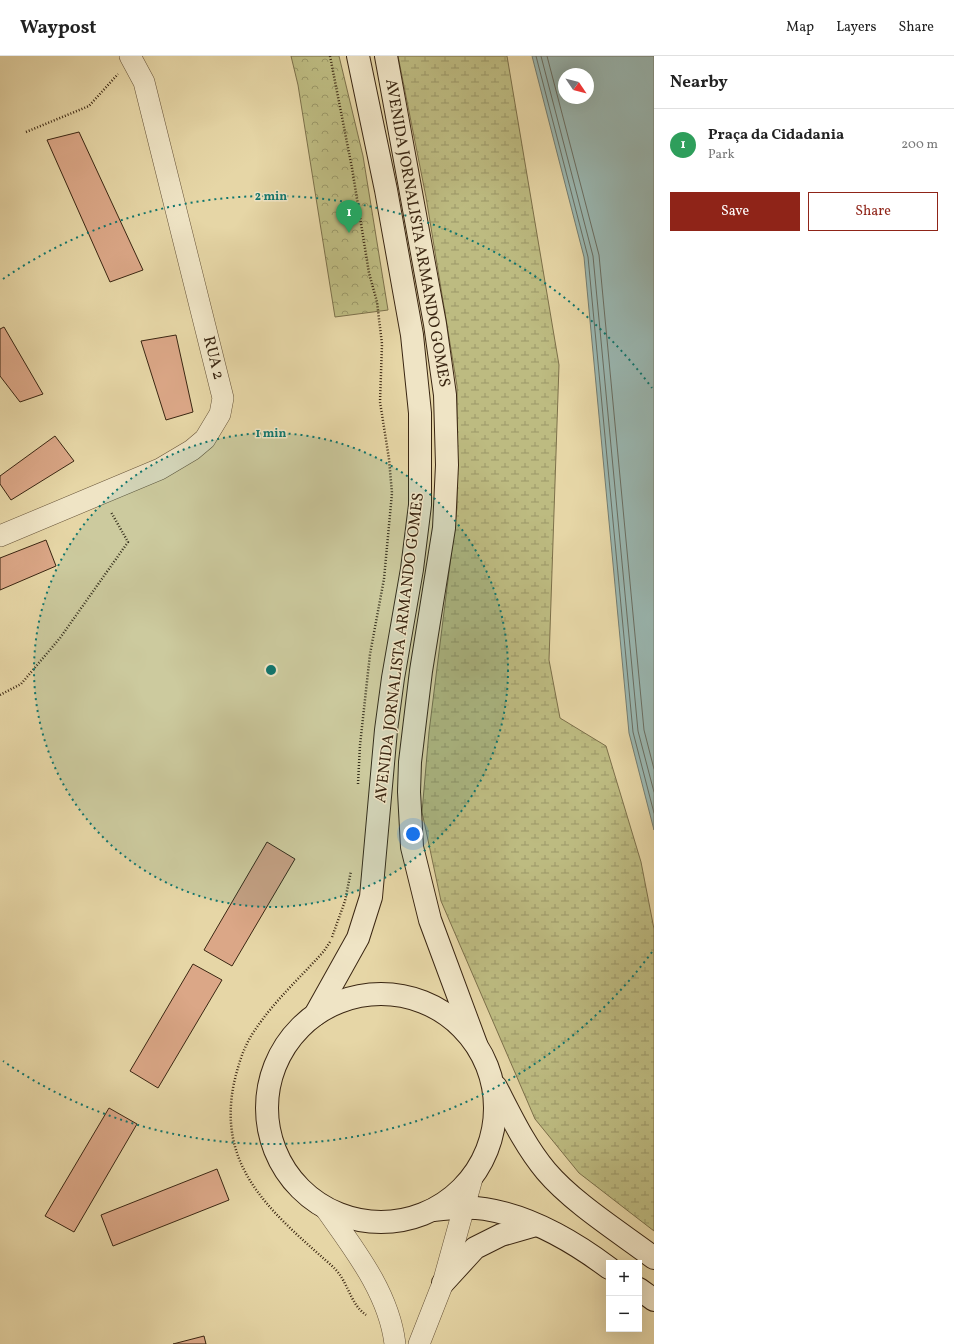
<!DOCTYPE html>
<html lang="en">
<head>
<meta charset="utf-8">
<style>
	body { margin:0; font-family:Vollkorn,serif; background:#f2f2f2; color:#222 }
	.controls { position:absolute; right:12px; bottom:12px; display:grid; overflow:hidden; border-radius:0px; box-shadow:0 4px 16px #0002 }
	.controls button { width:36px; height:36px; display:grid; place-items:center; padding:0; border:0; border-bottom:1px solid #e0e0e0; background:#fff; color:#222; font:20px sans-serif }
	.compass { position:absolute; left:558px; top:12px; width:36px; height:36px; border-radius:50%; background:#fff; box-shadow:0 4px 16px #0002; rotate:125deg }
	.you { position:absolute; left:413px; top:778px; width:14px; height:14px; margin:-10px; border:3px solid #fff; border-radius:50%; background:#1a73e8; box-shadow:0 0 0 6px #1a73e833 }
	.badge { display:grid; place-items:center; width:26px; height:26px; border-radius:50%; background:#8f2418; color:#fff; font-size:13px; font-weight:700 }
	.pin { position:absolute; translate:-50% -33px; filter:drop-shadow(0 1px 2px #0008) }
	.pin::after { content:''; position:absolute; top:21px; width:14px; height:12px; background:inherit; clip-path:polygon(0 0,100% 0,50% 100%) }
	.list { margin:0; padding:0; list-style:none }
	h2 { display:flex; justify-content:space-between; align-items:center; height:52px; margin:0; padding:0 16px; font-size:17px }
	h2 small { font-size:13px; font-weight:400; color:#767676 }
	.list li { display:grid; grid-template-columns:26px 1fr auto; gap:12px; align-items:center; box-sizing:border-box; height:72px; padding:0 16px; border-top:1px solid #e0e0e0 }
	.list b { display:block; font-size:15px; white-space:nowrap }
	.list p { margin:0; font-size:13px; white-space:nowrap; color:#767676 }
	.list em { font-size:13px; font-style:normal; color:#767676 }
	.actions { display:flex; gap:8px; padding:12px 16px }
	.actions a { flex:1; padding:9px 0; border:1px solid #8f2418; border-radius:0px; text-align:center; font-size:14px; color:#8f2418 }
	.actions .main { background:#8f2418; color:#fff }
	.map { position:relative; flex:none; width:654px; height:1288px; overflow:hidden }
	header { display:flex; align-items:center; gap:24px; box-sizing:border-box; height:56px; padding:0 20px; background:#fff; border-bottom:1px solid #e0e0e0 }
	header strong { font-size:19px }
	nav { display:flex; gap:22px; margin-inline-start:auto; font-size:14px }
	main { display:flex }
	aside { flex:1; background:#fff }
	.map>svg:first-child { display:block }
	.forest { fill:url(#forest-crowns); stroke:#7c704a }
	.wetland { fill:url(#wetland-marsh); stroke:#7c704a }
	.water { fill:#9ab7b1; stroke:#747d71; fill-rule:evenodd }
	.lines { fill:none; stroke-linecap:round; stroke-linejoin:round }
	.shore { stroke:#6a6e62; stroke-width:1 }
	.building { fill:#dba787; stroke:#3a2612 }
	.minor-casing { stroke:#655237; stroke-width:22 }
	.secondary-casing { stroke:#3a2612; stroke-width:24 }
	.path { stroke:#3a2612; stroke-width:2.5; stroke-dasharray:1 2; stroke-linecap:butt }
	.minor { stroke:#efe4c5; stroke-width:21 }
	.secondary { stroke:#efe4c5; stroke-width:22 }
	.ring { fill:none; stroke:#0f766e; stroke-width:2; stroke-dasharray:2 4 }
	.labels { text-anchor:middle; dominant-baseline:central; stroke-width:3; stroke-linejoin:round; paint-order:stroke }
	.street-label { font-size:16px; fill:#3a2612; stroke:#efe4c5 }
	.centre { fill:#0f766e; stroke:#efe4c5; stroke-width:2 }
	.ring-label { font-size:12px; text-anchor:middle; font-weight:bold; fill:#0f766e; stroke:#efe4c5; stroke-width:3; stroke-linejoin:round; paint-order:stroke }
</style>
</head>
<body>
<header>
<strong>Waypost</strong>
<nav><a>Map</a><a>Layers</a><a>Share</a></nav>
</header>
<main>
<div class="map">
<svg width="654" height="1288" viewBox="0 0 654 1288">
	<defs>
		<pattern id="forest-crowns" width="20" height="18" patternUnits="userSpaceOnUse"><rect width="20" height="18" fill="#bdbb81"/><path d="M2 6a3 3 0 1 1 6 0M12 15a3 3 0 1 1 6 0" fill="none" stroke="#9b9868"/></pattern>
		<pattern id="wetland-marsh" width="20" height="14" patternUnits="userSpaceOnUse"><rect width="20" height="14" fill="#bdbb81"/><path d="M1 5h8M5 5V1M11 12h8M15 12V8" fill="none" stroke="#9b9868"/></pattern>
	</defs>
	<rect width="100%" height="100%" fill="#e6d6a6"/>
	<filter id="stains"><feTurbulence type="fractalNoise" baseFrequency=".005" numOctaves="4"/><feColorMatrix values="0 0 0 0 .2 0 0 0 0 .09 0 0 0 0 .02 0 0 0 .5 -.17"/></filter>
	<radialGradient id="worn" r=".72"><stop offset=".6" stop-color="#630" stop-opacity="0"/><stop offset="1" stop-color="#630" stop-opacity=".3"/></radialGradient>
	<polygon class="forest" points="291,0 339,0 363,100 388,254 335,261 298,29"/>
	<polygon class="wetland" points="398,0 507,0 559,309 549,604 560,662 606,690 641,806 654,873 654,1175 579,1117 535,1063 441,845 422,756 429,676 457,452 457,330 426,141"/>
	<path class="water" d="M532,0H654V774L629,677L584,201ZM564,18H588V42H564Z"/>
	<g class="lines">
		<g class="shore">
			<polyline points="536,0 588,201 633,676 654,757"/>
			<polyline points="541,0 593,200 638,675 654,736"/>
			<polyline points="547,0 599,199 644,674 654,713"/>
		</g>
	</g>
	<g class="building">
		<polygon points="79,76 143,214 110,226 47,84"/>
		<polygon points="4,271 43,338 20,346 0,320 0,273"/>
		<polygon points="176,279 193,356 166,364 141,285"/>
		<polygon points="55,380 74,405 11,444 0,428 0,420"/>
		<polygon points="46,484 56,510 0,534 0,502"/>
		<polygon points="267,786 295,803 232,910 204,894"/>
		<polygon points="193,908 222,924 158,1032 130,1015"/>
		<polygon points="109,1052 137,1068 74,1176 45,1160"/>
		<polygon points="217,1113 229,1144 113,1190 101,1159"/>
		<polygon points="204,1280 206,1288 173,1288"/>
	</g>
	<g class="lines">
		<g class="minor-casing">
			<g id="minor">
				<polyline points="0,480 160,413 192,394 205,383 220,358 223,342 144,26 130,0"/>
				<path d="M325,1152C354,1193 389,1237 395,1288"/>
				<polyline points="419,1288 443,1227 473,1119"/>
			</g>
		</g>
		<g class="secondary-casing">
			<g id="secondary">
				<polyline points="386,0 435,268 445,339 447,409 444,472 421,615 410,706 409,736 412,791 430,864 476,988"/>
				<circle cx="381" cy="1052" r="114"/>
				<polyline points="315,959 358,882 371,841 386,674 393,622 412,513 420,449 420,357 412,279 386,134 358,0"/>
				<path d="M496,1031C511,1060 525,1090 546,1115C573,1147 621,1177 654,1202"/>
				<path d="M433,1154C450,1152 468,1150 485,1153C530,1160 573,1185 609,1212"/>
				<polyline points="443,1227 475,1192 501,1179 536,1169"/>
				<polyline points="639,1233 654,1244"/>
			</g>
		</g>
		<g class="path">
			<polyline points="330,0 352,112 369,217 377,246 382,288 380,346 389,403 392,437 384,523 370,598 360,689 358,728"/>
			<polyline points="26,76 89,50 118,18"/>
			<polyline points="0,639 21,628 60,582 128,486 111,456"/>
			<polyline points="332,881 345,845 351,815"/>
			<path d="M330,886L324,895C300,922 273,946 253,977C243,992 238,1010 234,1027C217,1109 268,1153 323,1202C329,1207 336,1213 340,1219C349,1232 352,1249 366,1259"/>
		</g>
		<use href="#minor" class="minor"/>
		<use href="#secondary" class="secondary"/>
	</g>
	<circle cx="271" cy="614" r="237" fill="#0f766e" fill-opacity=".12"/>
	<g class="ring">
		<circle cx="271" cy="614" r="237"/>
		<path d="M652 896A474 474 0 0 1 3 1005M3 223A474 474 0 0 1 652 332"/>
	</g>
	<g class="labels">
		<g class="street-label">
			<text transform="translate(417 177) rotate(80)">AVENIDA JORNALISTA ARMANDO GOMES</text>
			<text transform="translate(213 302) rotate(76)">RUA 2</text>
			<text transform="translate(400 592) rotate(-83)">AVENIDA JORNALISTA ARMANDO GOMES</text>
		</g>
	</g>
	<circle cx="271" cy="614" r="6" class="centre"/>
	<g class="ring-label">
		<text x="271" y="144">2 min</text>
		<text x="271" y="381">1 min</text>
	</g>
	<rect width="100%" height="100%" filter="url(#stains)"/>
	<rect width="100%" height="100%" fill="url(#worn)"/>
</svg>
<div class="controls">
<button>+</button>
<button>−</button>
</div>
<svg class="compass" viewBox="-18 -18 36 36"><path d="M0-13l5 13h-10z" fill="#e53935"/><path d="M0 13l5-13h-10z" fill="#767676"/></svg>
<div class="you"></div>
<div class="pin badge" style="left:349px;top:177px;background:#2e9e5b">1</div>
</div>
<aside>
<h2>Nearby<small></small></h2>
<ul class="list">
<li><span class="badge" style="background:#2e9e5b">1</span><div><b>Praça da Cidadania</b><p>Park</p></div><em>200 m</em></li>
</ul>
<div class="actions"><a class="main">Save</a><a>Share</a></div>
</aside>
</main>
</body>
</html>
